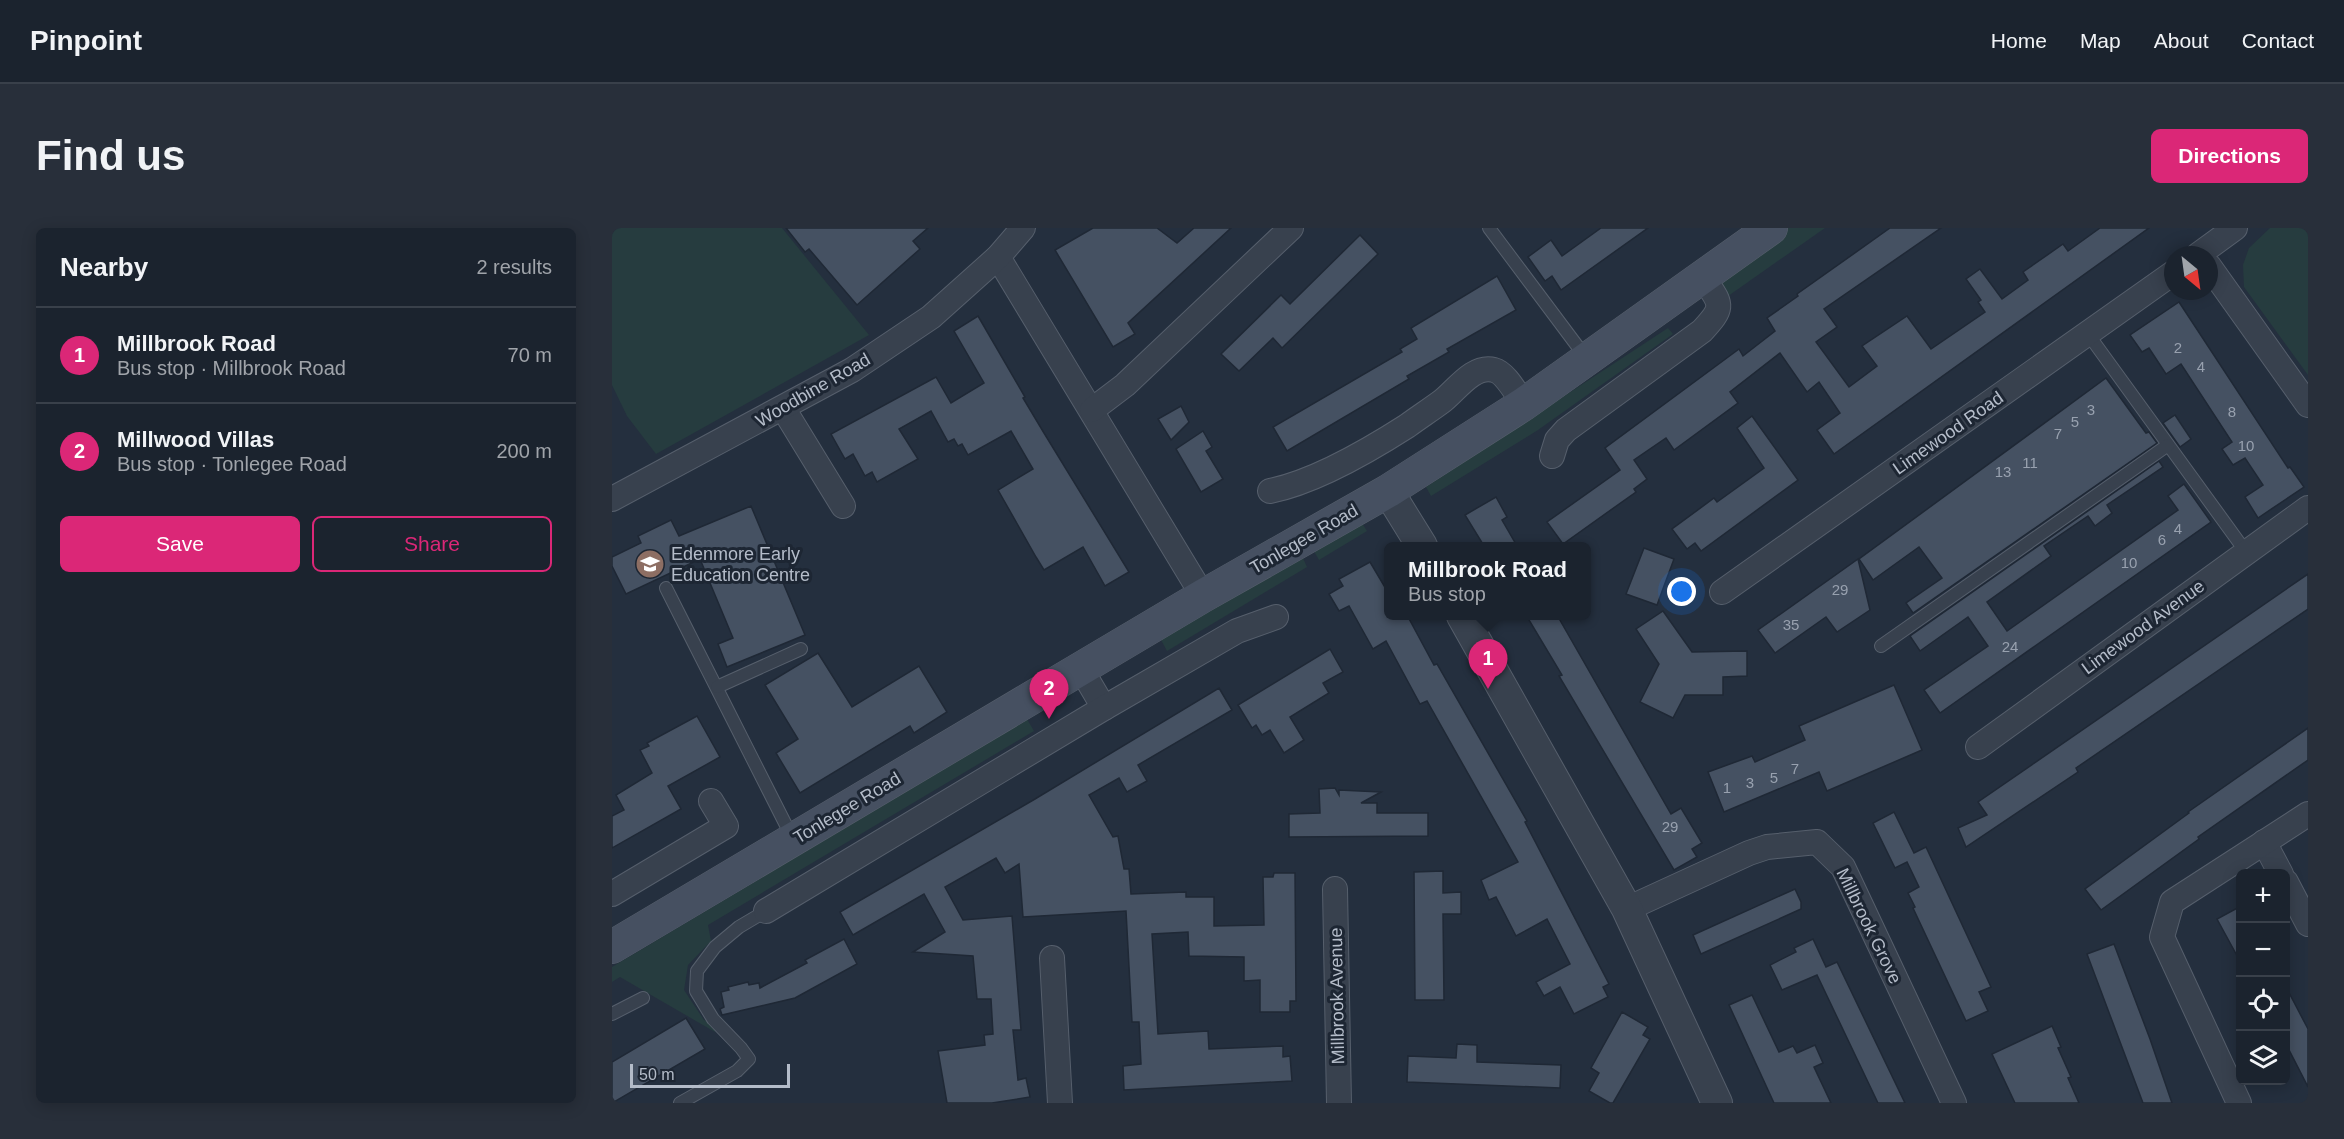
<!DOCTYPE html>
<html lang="en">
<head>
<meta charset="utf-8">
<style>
	body { margin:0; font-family:Helvetica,sans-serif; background:#282f3a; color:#f1f3f6 }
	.controls { position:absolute; right:18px; bottom:18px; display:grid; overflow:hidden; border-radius:9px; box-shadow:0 3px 15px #0003 }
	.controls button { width:54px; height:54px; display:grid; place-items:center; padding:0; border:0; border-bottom:2px solid #39404a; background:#1b232e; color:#f1f3f6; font:30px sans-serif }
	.compass { position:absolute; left:1552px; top:18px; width:54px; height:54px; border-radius:50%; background:#1b232e; box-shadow:0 3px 15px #0003; rotate:151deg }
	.scale { position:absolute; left:18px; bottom:15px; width:160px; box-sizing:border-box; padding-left:6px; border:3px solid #b4bcc9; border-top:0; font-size:16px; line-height:21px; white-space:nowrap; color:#b4bcc9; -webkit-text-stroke:4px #1d2633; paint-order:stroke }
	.you { position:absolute; left:1070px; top:364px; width:21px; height:21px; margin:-15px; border:4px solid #fff; border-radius:50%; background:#1a73e8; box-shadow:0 0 0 9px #1a73e833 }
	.badge { display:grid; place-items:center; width:39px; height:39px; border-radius:50%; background:#db2777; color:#fff; font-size:20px; font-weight:700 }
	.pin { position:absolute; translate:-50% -50px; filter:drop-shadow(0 2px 3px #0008) }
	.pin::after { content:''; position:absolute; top:32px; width:21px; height:18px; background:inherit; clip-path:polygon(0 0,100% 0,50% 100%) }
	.popup { position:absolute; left:772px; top:314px; width:207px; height:78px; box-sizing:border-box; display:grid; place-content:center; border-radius:9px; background:#1b232e; filter:drop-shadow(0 2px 4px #0005); font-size:20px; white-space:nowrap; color:#a0a4aa }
	.popup b { font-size:22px; color:#f1f3f6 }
	.popup::after { content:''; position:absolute; left:50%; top:100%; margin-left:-12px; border:12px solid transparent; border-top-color:#1b232e }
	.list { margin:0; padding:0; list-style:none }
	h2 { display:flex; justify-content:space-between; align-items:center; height:78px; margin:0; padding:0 24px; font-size:26px }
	h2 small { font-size:20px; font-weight:400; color:#a0a4aa }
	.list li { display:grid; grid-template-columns:39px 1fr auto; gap:18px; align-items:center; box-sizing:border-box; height:96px; padding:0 24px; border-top:2px solid #39404a }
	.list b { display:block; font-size:22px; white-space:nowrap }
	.list p { margin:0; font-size:20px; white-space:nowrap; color:#a0a4aa }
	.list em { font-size:20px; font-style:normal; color:#a0a4aa }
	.actions { display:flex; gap:12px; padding:18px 24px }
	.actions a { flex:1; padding:14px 0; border:2px solid #db2777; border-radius:9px; text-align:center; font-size:21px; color:#db2777 }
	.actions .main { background:#db2777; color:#fff }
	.icon { flex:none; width:33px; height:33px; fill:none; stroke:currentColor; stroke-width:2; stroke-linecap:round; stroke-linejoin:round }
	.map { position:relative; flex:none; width:1696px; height:875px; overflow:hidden; border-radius:9px }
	header { display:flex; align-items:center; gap:36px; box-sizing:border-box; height:84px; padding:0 30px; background:#1b232e; border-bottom:2px solid #39404a }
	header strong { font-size:28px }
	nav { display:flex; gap:33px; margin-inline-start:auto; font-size:21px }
	.intro { display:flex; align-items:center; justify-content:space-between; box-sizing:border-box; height:144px; padding:0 36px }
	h1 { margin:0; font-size:42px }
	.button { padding:15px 27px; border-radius:9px; background:#db2777; color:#fff; font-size:21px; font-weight:700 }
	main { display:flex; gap:36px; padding:0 36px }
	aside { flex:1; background:#1b232e; border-radius:9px; box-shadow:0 3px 15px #0003 }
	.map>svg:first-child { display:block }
	.green { fill:#263c3f }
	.building { fill:#455162; stroke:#1f2835; stroke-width:1.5 }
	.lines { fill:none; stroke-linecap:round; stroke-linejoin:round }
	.service-casing { stroke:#565f6c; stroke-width:14 }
	.minor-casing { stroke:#565f6c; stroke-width:26 }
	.tertiary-casing { stroke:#565f6c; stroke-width:32 }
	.secondary-casing { stroke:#565f6c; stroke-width:34 }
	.service { stroke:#38414e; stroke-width:12 }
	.minor { stroke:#38414e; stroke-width:24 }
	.tertiary { stroke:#38414e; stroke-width:30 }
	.secondary { stroke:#465061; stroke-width:33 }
	.labels { text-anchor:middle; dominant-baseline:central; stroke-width:6; stroke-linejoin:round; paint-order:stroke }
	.number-label { font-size:15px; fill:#98a1af }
	.street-label { font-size:18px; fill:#b4bcc9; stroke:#1d2633 }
	.poi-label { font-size:18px; fill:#b4bcc9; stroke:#1d2633; text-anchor:start }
</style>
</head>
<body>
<header>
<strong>Pinpoint</strong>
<nav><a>Home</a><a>Map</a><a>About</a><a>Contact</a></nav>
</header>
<div class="intro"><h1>Find us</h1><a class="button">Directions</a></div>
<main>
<aside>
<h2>Nearby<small>2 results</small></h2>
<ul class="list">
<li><span class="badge">1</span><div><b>Millbrook Road</b><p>Bus stop · Millbrook Road</p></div><em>70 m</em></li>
<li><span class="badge">2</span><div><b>Millwood Villas</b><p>Bus stop · Tonlegee Road</p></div><em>200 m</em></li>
</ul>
<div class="actions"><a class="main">Save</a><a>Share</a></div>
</aside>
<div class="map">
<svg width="1696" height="875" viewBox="0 0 1696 875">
	<rect width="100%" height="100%" fill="#242f3e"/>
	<g class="green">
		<polygon points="0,0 170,0 257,107 44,226 15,188 0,157"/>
		<polygon points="1159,0 1213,0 1102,78 1095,46"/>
		<polygon points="1658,0 1696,0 1696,147 1632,59 1631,37 1637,20"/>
		<polygon points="1056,100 1061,106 926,202 819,268 814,259"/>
		<polygon points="742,283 755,303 707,332 695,311"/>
		<polygon points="690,328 695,339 555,423 548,410"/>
		<polygon points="415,491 422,503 96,697 99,713 76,737 72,762 92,792 101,796 103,804 8,749 0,754 0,739"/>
	</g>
	<g class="building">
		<polygon points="174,0 316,0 301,13 308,21 245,77 197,21 193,24"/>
		<polygon points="481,0 545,0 565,15 582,0 619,0 516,95 523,106 501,119 443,22"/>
		<polygon points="989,0 1036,0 949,62 940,48 933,53 916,29 939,12 950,28"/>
		<polygon points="1278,0 1329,0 1212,81 1225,99 1204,114 1237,159 1265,138 1250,118 1295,88 1319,121 1373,84 1366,74 1369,72 1354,51 1368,41 1390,71 1416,52 1411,44 1451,16 1456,23 1488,0 1537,0 1222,226 1205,202 1228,185 1207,154 1195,164 1168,125 1118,164 1126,175 1062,222 1054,210 1022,232 1035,251 1022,261 1024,264 951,316 935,294 1008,242 993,220 1127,121 1131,128 1163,103 1155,90 1186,68 1185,66"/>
		<polygon points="748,7 766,26 670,120 661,110 627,143 609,126 669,67 678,76"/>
		<polygon points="885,48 904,82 835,121 837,124 795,148 797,151 675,223 661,199 790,124 788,121 805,111 799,100"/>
		<polygon points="1567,74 1676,240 1678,239 1692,259 1646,290 1633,269 1651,257 1633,230 1621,237 1610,221 1620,214 1569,136 1554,146 1537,120 1530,124 1518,107"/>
		<polygon points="366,88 413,169 411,170 432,205 517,344 493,358 471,319 432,342 424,329 386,262 421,241 399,203 356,227 350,216 346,218 342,211 336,214 319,183 287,201 306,231 265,254 260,244 253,248 241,226 233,231 219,206 324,149 339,175 372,155 342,103"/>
		<polygon points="1494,150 1534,205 1537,204 1545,215 1301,385 1294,375 1330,350 1307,319 1261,352 1247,331"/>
		<polygon points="569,178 577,194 559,212 546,191"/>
		<polygon points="1563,187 1579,211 1568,219 1551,195"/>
		<polygon points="1140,188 1186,252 1089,323 1083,315 1075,321 1060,301 1102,270 1105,274 1152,240 1125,200"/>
		<polygon points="591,203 600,219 594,223 611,251 589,264 564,221"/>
		<polygon points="1547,233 1551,239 1495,277 1500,285 1483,298 1476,288 1432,318 1439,328 1375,374 1395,403 1566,282 1556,268 1572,256 1599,294 1328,485 1312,462 1376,418 1356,389 1308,423 1298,408"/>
		<polygon points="884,269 895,289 890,292 905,318 872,318 853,287"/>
		<polygon points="139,278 193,407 115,439 106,416 121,410 88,331 14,366 0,338 0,329 29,315 26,308 59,292 67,308"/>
		<polygon points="1032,320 1062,331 1045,377 1014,366"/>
		<polygon points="1246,331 1258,382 1225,404 1214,389 1163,425 1146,402"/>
		<polygon points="758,334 777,366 777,387 795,387 822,437 825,436 915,593 913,594 997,756 991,759 996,769 962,786 948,759 932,768 924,754 958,736 935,691 904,708 884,669 877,672 869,652 906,634 815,473 808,476 774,413 761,421 737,378 727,383 717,366 731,358 727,351"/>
		<polygon points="1696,346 1696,381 1464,540 1466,544 1354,619 1346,600 1375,587 1366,574"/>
		<polygon points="1051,383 1080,424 1135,423 1135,448 1111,449 1111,467 1073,467 1061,490 1028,474 1047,436 1024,401"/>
		<polygon points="914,387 945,387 1059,586 1069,580 1090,615 1080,621 1085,629 1062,642 947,448 950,447"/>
		<polygon points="718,421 731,444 711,455 717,465 678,489 692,512 672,525 658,502 650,507 644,497 640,500 626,477"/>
		<polygon points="206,425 240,479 307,438 335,484 302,505 298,498 188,565 164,525 186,511 153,457"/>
		<polygon points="1282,457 1310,522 1215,563 1207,544 1112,584 1096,544 1140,528 1143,534 1193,512 1187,498"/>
		<polygon points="607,460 620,482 526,537 535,553 515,564 507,550 477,567 501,609 506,608 512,641 517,641 519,666 574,664 574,669 602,669 602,698 652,697 651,649 661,649 662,645 683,645 684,773 678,773 678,784 648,784 648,752 632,753 632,729 577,728 576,704 540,706 546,806 596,803 597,821 671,818 671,829 678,828 680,853 512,862 511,838 529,836 527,794 520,794 514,683 411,689 407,636 393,645 384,630 333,659 351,692 400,688 409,802 401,802 406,852 414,850 418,869 380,875 335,875 326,823 373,817 372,807 381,806 379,771 365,771 361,728 301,724 333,704 312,666 241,707 228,684 423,571"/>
		<polygon points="85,488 108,529 56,558 69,581 0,620 0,588 12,582 4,567 40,545 28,522 37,518 35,515"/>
		<polygon points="1696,500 1696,532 1586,609 1587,611 1489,682 1473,661 1577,585 1576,584"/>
		<polygon points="723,560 727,567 727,562 769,564 749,575 765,575 765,585 816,585 816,608 677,609 677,586 708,585 707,561"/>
		<polygon points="1282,584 1302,625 1314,619 1379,759 1367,764 1376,783 1354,793 1301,680 1303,679 1296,665 1307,659 1295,634 1283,640 1261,595"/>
		<polygon points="831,643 831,665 849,664 849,686 831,686 832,772 803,772 802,644"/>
		<polygon points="1183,661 1189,674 1189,681 1089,726 1081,707"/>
		<polygon points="1629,678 1629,735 1605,691"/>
		<polygon points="232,711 245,736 183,770 110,787 108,781 112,779 109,764 117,762 116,759 136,754 137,757 147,755 148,760 195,735 193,732"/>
		<polygon points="1201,711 1214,739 1225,734 1293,875 1266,875 1205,747 1170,762 1158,737 1184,724 1182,720"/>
		<polygon points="1502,716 1538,811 1560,875 1531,875 1475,726"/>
		<polygon points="1674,759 1696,801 1696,859 1674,816"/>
		<polygon points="1140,767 1167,824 1181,818 1185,825 1203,817 1211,835 1202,839 1219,875 1162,875 1117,777"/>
		<polygon points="1010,784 1036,799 1031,807 1038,811 1001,875 998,875 977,863 987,845 979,840"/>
		<polygon points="74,790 93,821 0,875 0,834"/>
		<polygon points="1440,798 1449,819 1446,820 1459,849 1456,850 1467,875 1403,875 1380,826"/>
		<polygon points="845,816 865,817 865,834 949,837 948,860 795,854 796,828 844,830"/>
	</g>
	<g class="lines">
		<g class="service-casing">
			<g id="service">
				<polyline points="877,0 975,131"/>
				<polyline points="1476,106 1634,324"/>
				<polyline points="54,360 181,611"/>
				<polyline points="1269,418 1556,217"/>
				<polyline points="105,459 189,421"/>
				<polyline points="0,786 31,770"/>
				<polyline points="68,875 125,843 137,831 129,820 101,791 84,763 85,743 103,719 127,699 154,683"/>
			</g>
		</g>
		<g class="minor-casing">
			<g id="minor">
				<polyline points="1586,27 1623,0"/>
				<polyline points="386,29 591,368"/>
				<polyline points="1597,38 1696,177"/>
				<polyline points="171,180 231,278"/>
				<polyline points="480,182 513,157 679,0"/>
				<path d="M940,228L945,212L954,202L1090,103C1114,77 1109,77 1091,49"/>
				<path d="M658,263C703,254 756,223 795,198C806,190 818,182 829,174C843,164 861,136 882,142C894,145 905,167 912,176"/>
				<polyline points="0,271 240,142 319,89 386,29 411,0"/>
				<polyline points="1110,364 1561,45"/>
				<polyline points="469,441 492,480"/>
				<polyline points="1366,519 1696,280"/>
				<polyline points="1652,614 1669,646"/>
				<polyline points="1674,654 1696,696"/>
				<polyline points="723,661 727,875"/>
				<polyline points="0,666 114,598 99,573"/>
				<polyline points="1015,681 1137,625 1155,619 1205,614 1231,639 1342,875"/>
				<polyline points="154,683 492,480 625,403 664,389"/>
				<polyline points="440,730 448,875"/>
				<polyline points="1627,875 1550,709 1560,674 1696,586"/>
			</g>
		</g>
		<g class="tertiary-casing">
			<g id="tertiary">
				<polyline points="776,263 810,318"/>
				<polyline points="850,388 1015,681 1105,875"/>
			</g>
		</g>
		<g class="secondary-casing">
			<polyline id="secondary" points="0,719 591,368 776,263 912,176 1159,0"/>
		</g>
		<use href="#service" class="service"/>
		<use href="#minor" class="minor"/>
		<use href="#tertiary" class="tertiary"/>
		<use href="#secondary" class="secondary"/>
	</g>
	<defs>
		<g id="school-disc" transform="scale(1.5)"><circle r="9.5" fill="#8d6e63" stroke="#1d2633"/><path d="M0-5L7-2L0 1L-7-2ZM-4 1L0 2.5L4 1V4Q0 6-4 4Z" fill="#fff"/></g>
	</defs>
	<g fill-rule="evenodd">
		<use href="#school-disc" x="38" y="336"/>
	</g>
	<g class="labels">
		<g class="number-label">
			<text x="1566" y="119">2</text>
			<text x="1589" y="138">4</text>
			<text x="1479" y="181">3</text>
			<text x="1620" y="183">8</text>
			<text x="1463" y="193">5</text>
			<text x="1446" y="205">7</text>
			<text x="1634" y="217">10</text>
			<text x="1418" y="234">11</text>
			<text x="1391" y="243">13</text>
			<text x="1566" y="300">4</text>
			<text x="1550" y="311">6</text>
			<text x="1517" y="334">10</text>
			<text x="1228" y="361">29</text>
			<text x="1179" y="396">35</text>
			<text x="1398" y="418">24</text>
			<text x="1183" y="540">7</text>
			<text x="1162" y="549">5</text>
			<text x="1138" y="554">3</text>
			<text x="1115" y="559">1</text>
			<text x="1058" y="598">29</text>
		</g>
		<g class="street-label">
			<text transform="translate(201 162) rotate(-30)">Woodbine Road</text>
			<text transform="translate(1336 205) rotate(-35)">Limewood Road</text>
			<text transform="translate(692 311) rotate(-30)">Tonlegee Road</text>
			<text transform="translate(1531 399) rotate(-36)">Limewood Avenue</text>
			<text transform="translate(235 580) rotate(-31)">Tonlegee Road</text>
			<text transform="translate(1257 698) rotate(64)">Millbrook Grove</text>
			<text transform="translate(725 768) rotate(-91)">Millbrook Avenue</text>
		</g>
		<g class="poi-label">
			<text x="59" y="326">Edenmore Early<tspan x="59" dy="21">Education Centre</tspan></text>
		</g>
	</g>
</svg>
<div class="controls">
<button>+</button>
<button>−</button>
<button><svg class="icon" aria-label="locate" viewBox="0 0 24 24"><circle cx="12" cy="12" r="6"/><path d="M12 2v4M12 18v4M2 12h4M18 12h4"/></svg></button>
<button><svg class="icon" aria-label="layers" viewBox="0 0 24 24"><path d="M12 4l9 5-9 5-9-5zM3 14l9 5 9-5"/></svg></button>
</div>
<svg class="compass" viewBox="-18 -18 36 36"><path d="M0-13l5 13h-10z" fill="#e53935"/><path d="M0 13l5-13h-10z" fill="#a0a4aa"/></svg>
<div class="scale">50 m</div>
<div class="you"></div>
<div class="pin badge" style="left:876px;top:461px">1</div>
<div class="popup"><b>Millbrook Road</b>Bus stop</div>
<div class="pin badge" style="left:437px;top:491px">2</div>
</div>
</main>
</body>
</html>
